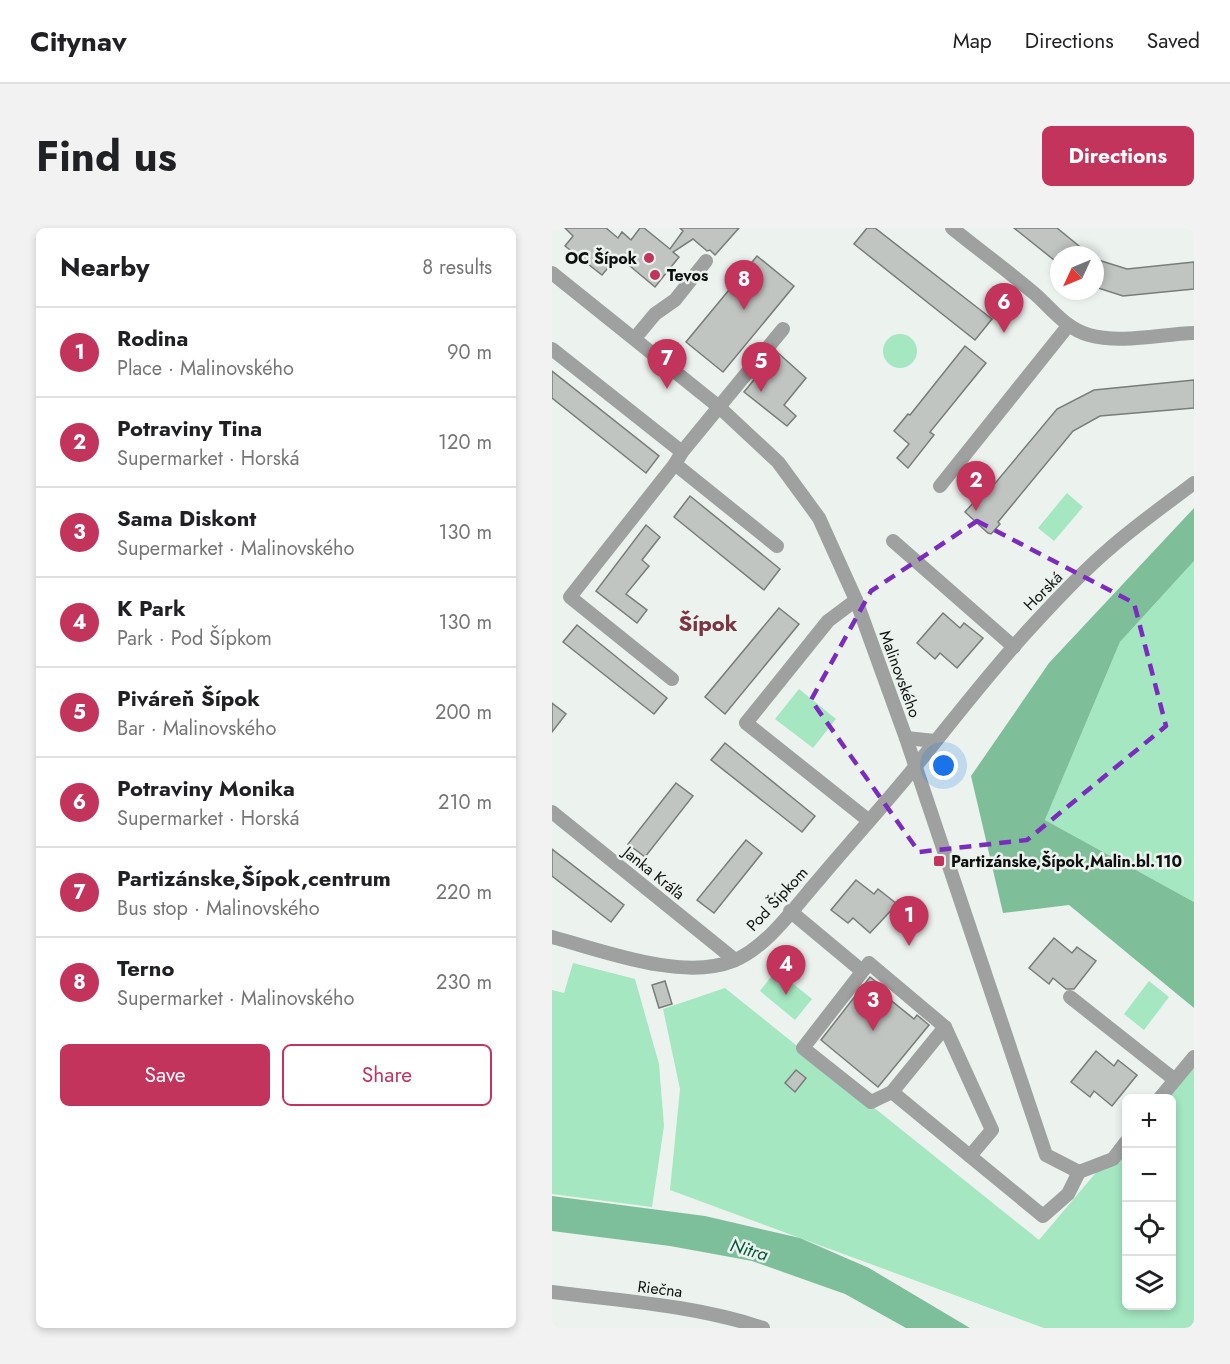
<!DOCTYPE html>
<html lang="en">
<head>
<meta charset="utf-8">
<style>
	body { margin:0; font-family:Jost,sans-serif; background:#f2f2f2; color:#202124 }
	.controls { position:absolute; right:18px; bottom:18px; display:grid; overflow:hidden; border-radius:9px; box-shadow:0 3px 9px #0003 }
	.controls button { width:54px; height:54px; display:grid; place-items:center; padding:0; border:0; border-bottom:2px solid #e0e0e0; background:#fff; color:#202124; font:30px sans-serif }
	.compass { position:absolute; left:498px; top:18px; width:54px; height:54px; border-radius:50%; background:#fff; box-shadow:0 3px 9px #0003; rotate:226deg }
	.you { position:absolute; left:392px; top:538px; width:21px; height:21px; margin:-15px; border:4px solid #fff; border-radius:50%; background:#1a73e8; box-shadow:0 0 0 9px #1a73e833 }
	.badge { display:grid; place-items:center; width:39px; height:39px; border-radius:50%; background:#c3345c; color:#fff; font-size:20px; font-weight:700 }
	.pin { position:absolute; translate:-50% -50px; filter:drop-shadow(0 2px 3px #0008) }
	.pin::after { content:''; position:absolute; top:32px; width:21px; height:18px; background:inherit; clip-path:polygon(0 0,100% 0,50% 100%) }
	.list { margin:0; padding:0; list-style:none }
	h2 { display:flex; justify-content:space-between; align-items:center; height:78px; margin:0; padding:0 24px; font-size:26px }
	h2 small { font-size:20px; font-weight:400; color:#757577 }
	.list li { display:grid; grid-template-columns:39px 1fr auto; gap:18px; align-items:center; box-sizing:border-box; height:90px; padding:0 24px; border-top:2px solid #e0e0e0 }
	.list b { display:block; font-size:22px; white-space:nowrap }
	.list p { margin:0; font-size:20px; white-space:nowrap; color:#757577 }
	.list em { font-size:20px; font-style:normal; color:#757577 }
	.actions { display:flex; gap:12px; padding:18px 24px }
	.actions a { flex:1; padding:14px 0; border:2px solid #c3345c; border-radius:9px; text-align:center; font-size:21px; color:#c3345c }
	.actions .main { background:#c3345c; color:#fff }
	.icon { flex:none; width:33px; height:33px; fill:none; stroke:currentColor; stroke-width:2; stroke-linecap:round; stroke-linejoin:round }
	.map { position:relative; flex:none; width:642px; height:1100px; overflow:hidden; border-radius:9px }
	header { display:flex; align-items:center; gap:36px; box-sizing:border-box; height:84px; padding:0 30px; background:#fff; border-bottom:2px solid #e0e0e0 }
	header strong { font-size:28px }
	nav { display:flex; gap:33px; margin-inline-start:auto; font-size:21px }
	.intro { display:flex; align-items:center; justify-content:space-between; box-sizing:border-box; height:144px; padding:0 36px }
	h1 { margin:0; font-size:42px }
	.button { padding:15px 27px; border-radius:9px; background:#c3345c; color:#fff; font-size:21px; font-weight:700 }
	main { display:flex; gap:36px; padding:0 36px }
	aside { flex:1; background:#fff; border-radius:9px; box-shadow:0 3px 9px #0003 }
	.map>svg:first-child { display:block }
	.green { fill:#a4e7c1 }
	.forest { fill:#7ebf9a }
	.water { fill:#7ebf9b }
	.building { fill:#c0c5c2; stroke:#787d7a; stroke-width:1.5 }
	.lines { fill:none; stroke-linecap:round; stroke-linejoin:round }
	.minor { stroke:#9ea19f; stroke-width:14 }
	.marked { fill:none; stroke:#7b2cbf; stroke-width:4.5; stroke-dasharray:12 8; stroke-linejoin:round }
	.poi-dot { fill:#c3345c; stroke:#ecf3ef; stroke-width:2 }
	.labels { text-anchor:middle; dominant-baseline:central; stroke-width:5; stroke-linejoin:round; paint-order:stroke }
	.poi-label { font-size:16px; font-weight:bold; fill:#0f1110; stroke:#ecf3ef; text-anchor:start }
	.street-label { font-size:16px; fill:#0f1110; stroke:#ecf3ef }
	.water-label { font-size:18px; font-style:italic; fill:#045937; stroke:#ecf3ef }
	.district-label { font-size:22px; font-weight:bold; fill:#7b3444; stroke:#ecf3ef }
</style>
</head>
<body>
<header>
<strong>Citynav</strong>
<nav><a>Map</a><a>Directions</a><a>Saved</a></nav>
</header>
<div class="intro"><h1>Find us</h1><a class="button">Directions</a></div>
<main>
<aside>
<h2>Nearby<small>8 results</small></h2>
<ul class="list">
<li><span class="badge">1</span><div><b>Rodina</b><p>Place · Malinovského</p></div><em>90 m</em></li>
<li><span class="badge">2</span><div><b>Potraviny Tina</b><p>Supermarket · Horská</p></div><em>120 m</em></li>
<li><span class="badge">3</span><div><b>Sama Diskont</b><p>Supermarket · Malinovského</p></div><em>130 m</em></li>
<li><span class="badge">4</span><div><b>K Park</b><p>Park · Pod Šípkom</p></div><em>130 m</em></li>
<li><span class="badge">5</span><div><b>Piváreň Šípok</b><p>Bar · Malinovského</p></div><em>200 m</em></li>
<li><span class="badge">6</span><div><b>Potraviny Monika</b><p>Supermarket · Horská</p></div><em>210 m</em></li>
<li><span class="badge">7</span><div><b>Partizánske,Šípok,centrum</b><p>Bus stop · Malinovského</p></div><em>220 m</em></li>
<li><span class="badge">8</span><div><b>Terno</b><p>Supermarket · Malinovského</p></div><em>230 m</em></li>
</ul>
<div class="actions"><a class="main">Save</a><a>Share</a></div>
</aside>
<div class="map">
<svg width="642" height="1100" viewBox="0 0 642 1100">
	<rect width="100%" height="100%" fill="#ecf3ef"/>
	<g class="green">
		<circle cx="348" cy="123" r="17"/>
		<polygon points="515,265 531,279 502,313 486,300"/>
		<polygon points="642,333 642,674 493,592 568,414"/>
		<polygon points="247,461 284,491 261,520 223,491"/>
		<polygon points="21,735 83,751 107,836 112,898 100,979 0,966 0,762 12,765"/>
		<polygon points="224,742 260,771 243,792 208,763"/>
		<polygon points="597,753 617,769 592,802 572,786"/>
		<polygon points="173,760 487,1012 574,909 574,1078 620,1078 620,870 607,870 642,828 642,1100 492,1100 118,962 128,861 111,781"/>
	</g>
	<polygon class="forest" points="642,280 642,333 568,414 493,592 642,674 642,780 517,677 451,685 419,548 497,435"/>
	<polygon class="water" points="0,968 153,988 248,1010 317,1040 418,1100 354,1100 293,1066 200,1033 118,1018 0,1003"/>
	<g class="building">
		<polygon points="13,0 54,0 66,10 70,4 79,12 88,0 92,0 118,21 131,3 128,0 187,0 163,27 158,22 155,23 141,11 121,24 127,29 103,59 66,28 50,47 13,18 21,8"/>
		<polygon points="315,0 323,0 440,91 423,112 302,16"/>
		<polygon points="462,0 505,0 538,27 507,27 507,36"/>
		<polygon points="205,28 242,58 171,144 134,114"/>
		<polygon points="543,31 575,41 642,34 642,61 571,68 543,59"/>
		<polygon points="413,118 434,135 378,204 382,207 356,240 345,230 357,216 342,203 356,186 358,187"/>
		<polygon points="225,124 254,150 232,177 244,188 235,198 192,164"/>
		<polygon points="0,143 107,228 94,245 0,170"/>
		<polygon points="642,152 642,180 548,188 521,203 446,294 448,296 439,306 436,305 413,284 422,274 425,277 505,181 542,162"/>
		<polygon points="138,268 228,341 212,362 122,289"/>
		<polygon points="94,297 108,309 90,332 97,338 74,366 95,382 85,395 44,363"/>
		<polygon points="227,380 247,396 173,486 153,469"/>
		<polygon points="391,385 408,400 412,395 431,410 405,440 388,425 383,431 365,415"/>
		<polygon points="25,397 115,470 102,486 11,414"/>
		<polygon points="0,475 14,486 0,504"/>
		<polygon points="173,515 263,588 250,604 159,532"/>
		<polygon points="124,555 141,568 93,629 76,616"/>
		<polygon points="194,612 210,625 162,685 145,672"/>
		<polygon points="0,621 72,677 59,694 0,648"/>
		<polygon points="304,652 322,666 326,661 345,676 318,705 301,690 296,695 279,682"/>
		<polygon points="502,710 520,725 525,719 544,733 522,761 514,761 501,750 497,756 477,740"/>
		<polygon points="318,749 328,757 325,761 362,791 365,787 377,797 326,859 269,812"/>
		<polygon points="113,753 120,776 107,780 100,757"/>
		<polygon points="544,823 562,838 566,832 585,847 560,878 542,863 538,869 519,854"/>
		<polygon points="244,842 254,850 243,864 233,855"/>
	</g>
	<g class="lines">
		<g class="minor">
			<path d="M400,0C427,22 456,43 483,66C500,81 513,100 537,107C569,116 609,106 642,105"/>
			<polyline points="0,45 167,179 226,234 267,290 304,372 354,510 494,927 527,944"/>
			<polyline points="83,110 103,86 123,72 154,33"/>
			<polyline points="0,121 130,224"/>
			<polyline points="123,236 225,318"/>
			<polyline points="388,258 516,98"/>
			<polyline points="341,313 462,419"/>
			<polyline points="304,372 276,393 194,495 316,592"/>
			<polyline points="120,451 18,369 123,236 130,224 231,101"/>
			<polyline points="354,510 383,513"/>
			<polyline points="0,584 183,732"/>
			<polyline points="238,683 310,743"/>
			<path d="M0,709C52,723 130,753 181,733C215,720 245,676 269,649C300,612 333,576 363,539C402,491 440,441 482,396C505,371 530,344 556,322C583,298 613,277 642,255"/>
			<polyline points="518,769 623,852"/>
			<polyline points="393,799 340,864 491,988 516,966 527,944 561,931 574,914"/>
			<polyline points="340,864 319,874 251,820 317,735 393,799 440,902 418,928"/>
			<polyline points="608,870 642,829"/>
			<path d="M0,1064C70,1073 143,1077 211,1100"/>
		</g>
	</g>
	<path class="marked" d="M425,293L582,375L614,498L475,612L367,624L259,472L319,363Z"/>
	<g class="poi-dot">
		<circle cx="97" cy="30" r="6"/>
		<circle cx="103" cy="47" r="6"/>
		<rect x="381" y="627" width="12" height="12" rx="3"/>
	</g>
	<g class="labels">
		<g class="poi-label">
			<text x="85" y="30" text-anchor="end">OC Šípok</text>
			<text x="115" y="47">Tevos</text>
			<text x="399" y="633">Partizánske,Šípok,Malin.bl.110</text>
		</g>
		<g class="street-label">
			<text transform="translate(491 363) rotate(-45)">Horská</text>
			<text transform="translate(348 446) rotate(70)">Malinovského</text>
			<text transform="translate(102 645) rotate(39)">Janka Kráľa</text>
			<text transform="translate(225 671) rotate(-47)">Pod Šípkom</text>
			<text transform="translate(108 1061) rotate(7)">Riečna</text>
		</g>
		<g class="water-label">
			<text transform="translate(197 1022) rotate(16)">Nitra</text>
		</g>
		<g class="district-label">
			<text x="156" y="395">Šípok</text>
		</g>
	</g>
</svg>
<div class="controls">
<button>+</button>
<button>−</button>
<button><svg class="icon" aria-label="locate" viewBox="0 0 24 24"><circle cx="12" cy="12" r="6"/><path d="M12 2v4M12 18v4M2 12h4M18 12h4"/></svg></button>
<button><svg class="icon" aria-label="layers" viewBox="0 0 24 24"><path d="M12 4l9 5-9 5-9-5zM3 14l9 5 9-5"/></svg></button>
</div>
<svg class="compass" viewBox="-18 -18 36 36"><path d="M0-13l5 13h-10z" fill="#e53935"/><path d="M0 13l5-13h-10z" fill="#757577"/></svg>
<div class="you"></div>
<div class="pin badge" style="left:357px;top:718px">1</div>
<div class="pin badge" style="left:424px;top:283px">2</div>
<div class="pin badge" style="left:321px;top:803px">3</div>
<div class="pin badge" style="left:234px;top:767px">4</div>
<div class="pin badge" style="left:209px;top:164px">5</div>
<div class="pin badge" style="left:452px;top:105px">6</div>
<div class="pin badge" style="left:115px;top:161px">7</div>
<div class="pin badge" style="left:192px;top:82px">8</div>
</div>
</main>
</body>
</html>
